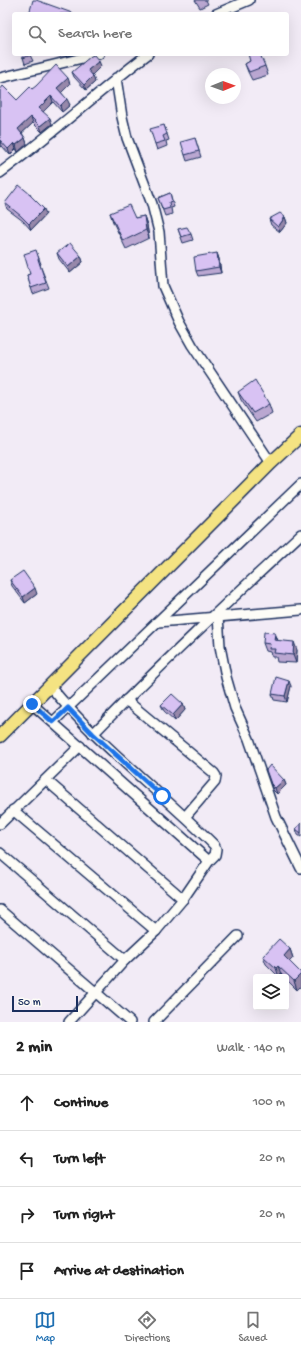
<!DOCTYPE html>
<html lang="en">
<head>
<meta charset="utf-8">
<style>
	body { margin:0; font-family:"Gochi Hand",sans-serif; background:#f6f6f6; color:#222 }
	.controls { position:absolute; right:12px; bottom:12px; display:grid; overflow:hidden; border-radius:4px; box-shadow:0 4px 16px #0002 }
	.controls button { width:36px; height:36px; display:grid; place-items:center; padding:0; border:0; border-bottom:1px solid #e0e0e0; background:#fff; color:#222; font:20px sans-serif }
	.compass { position:absolute; left:205px; top:68px; width:36px; height:36px; border-radius:50%; background:#fff; box-shadow:0 4px 16px #0002; rotate:89deg }
	.scale { position:absolute; left:12px; bottom:10px; width:66px; box-sizing:border-box; padding-left:4px; border:2px solid #1b2f5e; border-top:0; font-size:11px; line-height:14px; white-space:nowrap; color:#1b2f5e; -webkit-text-stroke:3px #fdfcf7; paint-order:stroke }
	.stop { position:absolute; width:12px; height:12px; margin:-9px; border:3px solid #1a73e8; border-radius:50%; background:#fff }
	.stop.end { background:#1a73e8; border-color:#fff; box-shadow:0 1px 4px #0008 }
	.list { margin:0; padding:0; list-style:none }
	h2 { display:flex; justify-content:space-between; align-items:center; height:52px; margin:0; padding:0 16px; font-size:17px }
	h2 small { font-size:13px; font-weight:400; color:#767676 }
	.list li { display:grid; grid-template-columns:26px 1fr auto; gap:12px; align-items:center; box-sizing:border-box; height:56px; padding:0 16px; border-top:1px solid #e0e0e0 }
	.list b { display:block; font-size:15px; white-space:nowrap }
	.list em { font-size:13px; font-style:normal; color:#767676 }
	.icon { flex:none; width:22px; height:22px; fill:none; stroke:currentColor; stroke-width:2; stroke-linecap:round; stroke-linejoin:round }
	.map { position:relative; flex:none; width:301px; height:1022px; overflow:hidden }
	.search { position:absolute; background:#fff; box-shadow:0 4px 16px #0002; left:12px; right:12px; top:12px; height:44px; display:flex; align-items:center; gap:10px; box-sizing:border-box; padding:0 14px; border-radius:4px; color:#767676; font-size:15px }
	.sheet { height:276px; background:#fff }
	nav { display:flex; justify-content:space-around; align-items:center; box-sizing:border-box; height:56px; border-top:1px solid #e0e0e0; background:#fff; font-size:11px; color:#767676 }
	nav a { display:grid; justify-items:center; gap:2px }
	nav .on { color:#1f6fb2 }
	.map>svg:first-child { display:block }
	.lines { fill:none; stroke-linecap:round; stroke-linejoin:round }
	.minor-casing { stroke:#1b2f5e; stroke-width:12 }
	.major-casing { stroke:#1b2f5e; stroke-width:15 }
	.minor { stroke:#fdfcf7; stroke-width:9 }
	.major { stroke:#f4e382; stroke-width:12 }
	.wall { fill:#baa7d1; stroke:#1b2f5e }
	.shaded-wall { fill:#9788aa; stroke:#1b2f5e }
	.building { fill:#d8c2f3; stroke:#1b2f5e }
	.route { stroke:#1a73e8; stroke-width:5 }
</style>
</head>
<body>
<div class="map">
<svg width="301" height="1022" viewBox="0 0 301 1022">
	<rect width="100%" height="100%" fill="#f2ebf6"/>
	<filter id="ink" filterUnits="userSpaceOnUse"><feTurbulence type="fractalNoise" baseFrequency=".025" numOctaves="2"/><feDisplacementMap in="SourceGraphic" scale="8" xChannelSelector="R" yChannelSelector="G"/><feConvolveMatrix kernelMatrix="1 2 1 2 8 2 1 2 1" color-interpolation-filters="sRGB"/></filter>
	<g filter="url(#ink)">
		<g class="lines">
			<g class="minor-casing">
				<g id="minor">
					<polyline points="216,14 249,0"/>
					<polyline points="0,78 99,54"/>
					<polyline points="116,78 122,117 127,138 152,204 159,232 163,286 179,322 192,345 271,463"/>
					<path d="M0,173C51,135 98,92 148,54"/>
					<polyline points="218,616 220,646 226,677 235,708 249,739 276,817 301,868"/>
					<polyline points="158,622 301,610"/>
					<path d="M50,686C98,745 160,791 214,845L216,849L215,855L209,861L183,899L156,931L125,960L69,1022"/>
					<polyline points="126,700 214,773 216,776 215,782 185,817"/>
					<polyline points="32,704 209,861"/>
					<polyline points="53,722 301,484"/>
					<path d="M93,734C160,665 230,600 301,534"/>
					<polyline points="46,780 183,899"/>
					<polyline points="13,810 156,931"/>
					<polyline points="0,824 80,746"/>
					<polyline points="0,853 125,960"/>
					<polyline points="0,910 130,1022"/>
					<polyline points="154,1022 238,936"/>
				</g>
			</g>
			<g class="major-casing">
				<polyline id="major" points="0,736 271,463 301,435"/>
			</g>
			<use href="#minor" class="minor"/>
			<use href="#major" class="major"/>
		</g>
		<g class="wall">
			<polygon points="195,0 206,0 208,4 200,8"/>
			<polygon points="22,54 31,54 30,55 33,61 25,64"/>
			<polygon points="54,54 74,54 63,56 57,56"/>
			<polygon points="250,61 265,66 268,75 252,80 248,72 245,64"/>
			<polygon points="101,66 92,75 95,82 86,90 74,77 72,72"/>
			<polygon points="70,84 61,92 70,105 62,112 53,102 43,112 52,124 42,132 33,123 22,133 25,138 27,144 18,152 16,149 10,155 2,146 0,148 0,90 17,100 32,89"/>
			<polygon points="164,125 169,140 166,141 167,146 157,150 155,144"/>
			<polygon points="195,138 201,157 187,161 185,155"/>
			<polygon points="170,193 174,207 171,208 172,214 165,216 158,198"/>
			<polygon points="30,194 31,196 46,214 31,230 23,221 7,209 5,203"/>
			<polygon points="110,213 135,218 144,216 147,225 149,238 126,249 113,222"/>
			<polygon points="285,217 287,223 280,232 271,225 269,219"/>
			<polygon points="178,229 191,234 193,240 183,243"/>
			<polygon points="57,253 81,256 83,262 70,273 59,259"/>
			<polygon points="217,253 219,259 221,273 198,276 196,271"/>
			<polygon points="38,256 41,264 40,265 49,288 33,294 27,275 30,274"/>
			<polygon points="238,392 269,404 272,413 256,422 241,400"/>
			<polygon points="10,580 37,594 25,603 12,586"/>
			<polygon points="275,633 278,641 297,650 296,663 277,662 276,657 272,657 270,652 266,651 263,643"/>
			<polygon points="291,686 287,702 274,700 272,694"/>
			<polygon points="183,704 185,710 175,721 164,711 161,705"/>
			<polygon points="266,770 284,780 286,785 277,794 273,790"/>
			<polygon points="301,823 301,837 298,835 296,829"/>
			<polygon points="290,949 293,958 289,961 297,990 286,979 286,977 284,977 281,974 279,977 266,964 263,956"/>
		</g>
		<g class="shaded-wall">
			<polygon points="99,61 101,66 91,76 88,70"/>
			<polygon points="93,76 95,82 86,90 84,85"/>
			<polygon points="68,78 70,84 60,94 57,88"/>
			<polygon points="51,96 53,102 41,114 39,108"/>
			<polygon points="67,99 70,105 62,112 60,106"/>
			<polygon points="31,117 33,123 20,135 18,129"/>
			<polygon points="50,118 52,124 42,132 40,126"/>
			<polygon points="25,138 27,144 18,152 16,145"/>
			<polygon points="0,141 2,146 0,148"/>
			<polygon points="14,143 16,149 10,155 8,149"/>
			<polygon points="44,209 46,214 31,230 29,224"/>
			<polygon points="144,216 147,225 149,238 146,230"/>
			<polygon points="285,217 287,223 280,232 278,227"/>
			<polygon points="217,253 219,259 221,273 219,267"/>
			<polygon points="81,256 83,262 70,273 68,267"/>
			<polygon points="35,588 37,594 25,603 23,597"/>
			<polygon points="275,633 278,641 274,640"/>
			<polygon points="294,642 297,650 296,663 293,655"/>
			<polygon points="289,681 291,686 287,702 285,696"/>
			<polygon points="183,704 185,710 175,721 173,715"/>
			<polygon points="284,780 286,785 277,794 275,788"/>
			<polygon points="290,949 293,958 287,964 284,956"/>
			<polygon points="278,966 281,974 279,977 276,968"/>
			<polygon points="301,974 301,986 297,990 294,981"/>
		</g>
		<g class="building">
			<polygon points="33,0 36,0 75,14 29,14"/>
			<polygon points="232,11 233,14 225,14"/>
			<polygon points="22,54 30,54 31,55 23,58"/>
			<polygon points="248,54 260,54 265,66 249,72 245,64 250,61"/>
			<polygon points="94,55 99,61 88,70 93,76 84,85 72,72 91,56"/>
			<polygon points="56,65 68,78 57,88 67,99 60,106 51,96 39,108 50,118 40,126 31,117 18,129 25,138 16,145 14,143 8,149 0,140 0,90 3,86 17,100 30,87 32,89 36,86"/>
			<polygon points="164,125 167,134 163,136 165,141 155,144 150,129"/>
			<polygon points="195,138 199,151 185,155 181,142"/>
			<polygon points="19,185 30,194 29,194 44,209 29,224 21,216 5,203"/>
			<polygon points="170,193 172,201 169,202 170,208 163,210 158,198"/>
			<polygon points="129,205 135,218 144,216 146,230 123,241 110,213"/>
			<polygon points="280,213 285,217 278,227 269,219"/>
			<polygon points="187,227 191,234 181,237 178,229"/>
			<polygon points="70,243 81,256 68,267 57,253"/>
			<polygon points="36,250 39,259 38,259 46,283 31,288 27,275 30,274 24,254"/>
			<polygon points="217,253 219,267 196,271 194,257"/>
			<polygon points="255,380 269,404 253,413 238,392"/>
			<polygon points="23,571 35,588 23,597 10,580"/>
			<polygon points="264,632 275,633 274,640 294,642 293,655 274,653 275,649 269,649 270,644 263,643"/>
			<polygon points="276,677 289,681 285,696 272,694"/>
			<polygon points="172,694 183,704 173,715 161,705"/>
			<polygon points="270,765 284,780 275,788 271,784 266,770"/>
			<polygon points="301,823 301,833 296,829"/>
			<polygon points="279,939 290,949 284,956 301,973 301,974 294,981 278,966 276,968 263,956"/>
		</g>
	</g>
	<g class="lines" filter="url(#ink)">
		<polyline class="route" points="32,704 53,722 68,708 93,734 162,796"/>
	</g>
</svg>
<div class="controls">
<button><svg class="icon" aria-label="layers" viewBox="0 0 24 24"><path d="M12 4l9 5-9 5-9-5zM3 14l9 5 9-5"/></svg></button>
</div>
<svg class="compass" viewBox="-18 -18 36 36"><path d="M0-13l5 13h-10z" fill="#e53935"/><path d="M0 13l5-13h-10z" fill="#767676"/></svg>
<div class="scale">50 m</div>
<div class="stop" style="left:162px;top:796px"></div>
<div class="stop end" style="left:32px;top:704px"></div>
<div class="search"><svg class="icon" aria-label="search" viewBox="0 0 24 24"><circle cx="10" cy="10" r="6"/><path d="M15 15l6 6"/></svg>Search here</div>
</div>
<section class="sheet">
<h2>2 min<small>Walk · 140 m</small></h2>
<ul class="list">
<li><svg class="icon" aria-label="ahead" viewBox="0 0 24 24"><path d="M12 20V5M6 11l6-6 6 6"/></svg><div><b>Continue</b></div><em>100 m</em></li>
<li><svg class="icon" aria-label="left" viewBox="0 0 24 24"><path d="M17 20v-9H6M10 6l-5 5 5 5"/></svg><div><b>Turn left</b></div><em>20 m</em></li>
<li><svg class="icon" aria-label="right" viewBox="0 0 24 24"><path d="M7 20v-9h11M14 6l5 5-5 5"/></svg><div><b>Turn right</b></div><em>20 m</em></li>
<li><svg class="icon" aria-label="arrive" viewBox="0 0 24 24"><path d="M6 21V4h12l-3 4 3 4H6"/></svg><div><b>Arrive at destination</b></div></li>
</ul>
</section>
<nav>
<a class="on"><svg class="icon" aria-label="map" viewBox="0 0 24 24"><path d="M3 6l6-2 6 2 6-2v14l-6 2-6-2-6 2zM9 4v14M15 6v14"/></svg>Map</a>
<a><svg class="icon" aria-label="directions" viewBox="0 0 24 24"><path d="M12 3l9 9-9 9-9-9zM9 14v-3h6M13 9l2 2-2 2"/></svg>Directions</a>
<a><svg class="icon" aria-label="saved" viewBox="0 0 24 24"><path d="M7 4h10v16l-5-4-5 4z"/></svg>Saved</a>
</nav>
</body>
</html>
